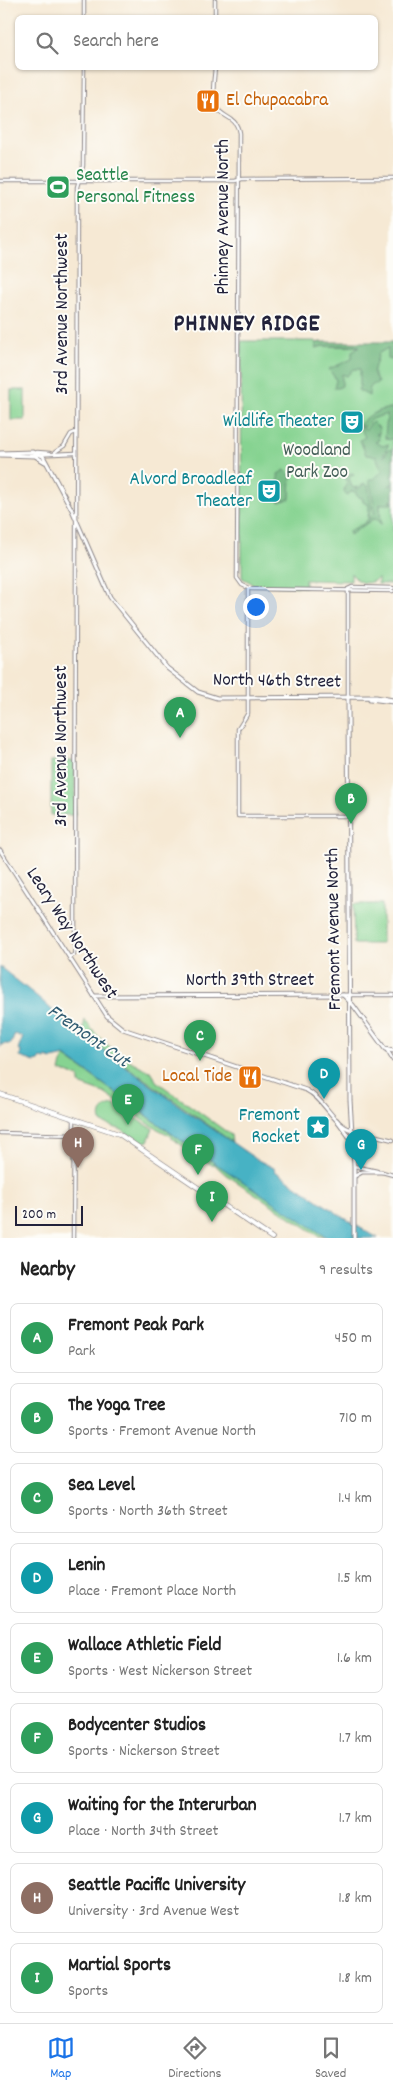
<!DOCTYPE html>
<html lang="en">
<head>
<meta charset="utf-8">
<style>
	body { margin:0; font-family:Dekko,sans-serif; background:#f2f2f2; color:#222 }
	.scale { position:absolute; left:15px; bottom:12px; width:68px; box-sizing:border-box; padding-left:5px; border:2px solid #22223b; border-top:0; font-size:14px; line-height:18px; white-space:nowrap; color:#22223b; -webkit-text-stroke:4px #fdfcf7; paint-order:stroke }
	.you { position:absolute; left:255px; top:606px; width:18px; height:18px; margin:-12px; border:4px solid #fff; border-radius:50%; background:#1a73e8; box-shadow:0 0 0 8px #1a73e833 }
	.badge { display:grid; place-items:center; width:32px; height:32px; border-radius:50%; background:#1a73e8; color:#fff; font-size:16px; font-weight:700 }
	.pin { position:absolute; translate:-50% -41px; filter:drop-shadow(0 1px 2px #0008) }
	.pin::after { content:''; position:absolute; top:26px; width:18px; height:15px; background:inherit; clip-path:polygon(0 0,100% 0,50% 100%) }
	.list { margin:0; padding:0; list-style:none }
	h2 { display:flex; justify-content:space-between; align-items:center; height:65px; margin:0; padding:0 20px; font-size:21px }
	h2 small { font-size:16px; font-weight:400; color:#767676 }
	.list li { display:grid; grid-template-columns:32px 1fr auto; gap:15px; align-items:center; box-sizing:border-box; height:70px; margin:0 10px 10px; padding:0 10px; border:1px solid #e0e0e0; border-radius:8px }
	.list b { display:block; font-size:19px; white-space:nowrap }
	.list p { margin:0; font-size:16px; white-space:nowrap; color:#767676 }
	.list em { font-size:16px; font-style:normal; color:#767676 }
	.icon { flex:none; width:28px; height:28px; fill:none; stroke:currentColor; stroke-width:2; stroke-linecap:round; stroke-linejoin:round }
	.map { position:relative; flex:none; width:393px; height:1238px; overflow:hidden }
	.search { position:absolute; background:#fff; box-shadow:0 1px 4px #0004; left:15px; right:15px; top:15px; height:55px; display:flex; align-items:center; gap:12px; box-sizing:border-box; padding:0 18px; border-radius:8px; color:#767676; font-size:19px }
	.sheet { height:785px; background:#fff }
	nav { display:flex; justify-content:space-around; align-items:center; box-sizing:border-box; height:70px; border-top:1px solid #e0e0e0; background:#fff; font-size:14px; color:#767676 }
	nav a { display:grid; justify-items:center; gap:2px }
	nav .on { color:#1a73e8 }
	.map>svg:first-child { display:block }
	.green { fill:#86d391; stroke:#547a66 }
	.forest { fill:#6cb57b; stroke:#476c5b }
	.water { fill:#47b2c4; stroke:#346a80 }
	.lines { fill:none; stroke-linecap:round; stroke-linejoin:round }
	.tertiary-casing { stroke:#8c8688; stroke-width:4.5 }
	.secondary-casing { stroke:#8c8688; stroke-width:5 }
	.primary-casing { stroke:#8c8688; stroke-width:5.5 }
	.tertiary { stroke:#fff; stroke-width:2.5 }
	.secondary { stroke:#fff; stroke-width:3 }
	.primary { stroke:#fff; stroke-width:4 }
	.labels { text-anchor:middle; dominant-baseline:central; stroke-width:4; stroke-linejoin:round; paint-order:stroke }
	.food-label { font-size:19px; fill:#c56008; stroke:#fdfcf7; text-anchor:start }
	.leisure-label { font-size:19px; fill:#27864d; stroke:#fdfcf7; text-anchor:start }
	.street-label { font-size:19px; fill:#22223b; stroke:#fdfcf7 }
	.culture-label { font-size:19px; fill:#0d838f; stroke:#fdfcf7; text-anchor:end }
	.park-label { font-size:19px; fill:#456059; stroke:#fdfcf7 }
	.water-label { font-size:20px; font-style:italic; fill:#315c72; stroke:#fdfcf7 }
	.district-label { font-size:24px; font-weight:bold; letter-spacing:1px; fill:#22223b; stroke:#fdfcf7 }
</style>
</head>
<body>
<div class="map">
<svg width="393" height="1238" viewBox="0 0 393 1238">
	<rect width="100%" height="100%" fill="#fdfcf7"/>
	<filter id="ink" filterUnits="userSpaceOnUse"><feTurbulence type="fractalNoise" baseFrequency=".02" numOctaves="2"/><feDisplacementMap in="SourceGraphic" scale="10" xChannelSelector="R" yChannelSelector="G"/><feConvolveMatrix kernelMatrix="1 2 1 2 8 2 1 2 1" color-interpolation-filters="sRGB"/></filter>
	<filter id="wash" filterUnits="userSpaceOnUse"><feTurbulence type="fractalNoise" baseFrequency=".0096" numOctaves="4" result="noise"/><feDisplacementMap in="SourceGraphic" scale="20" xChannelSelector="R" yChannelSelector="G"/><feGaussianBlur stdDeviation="1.12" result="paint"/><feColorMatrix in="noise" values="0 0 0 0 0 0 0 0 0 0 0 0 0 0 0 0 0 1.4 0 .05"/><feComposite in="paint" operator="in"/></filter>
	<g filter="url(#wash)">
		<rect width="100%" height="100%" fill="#f6e9d4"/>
		<g class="green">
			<path d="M241,341H316V348L323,346L393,347V584H378V578C368,586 358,584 351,573V581L305,580V587L253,585L252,583L242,578Z"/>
			<rect x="11" y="390" width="14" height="30"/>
			<rect x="51" y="761" width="24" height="54"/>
			<polygon points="353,904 382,904 382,944 354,944"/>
			<path d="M85,1020C101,1044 126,1060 152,1072L156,1081L231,1135L232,1142L79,1032L83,1028Z"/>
			<polygon points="64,1056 189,1146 326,1236 319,1236 225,1174 214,1164 212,1165 171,1138 173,1137 152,1126 104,1093 79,1084 79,1077 60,1071"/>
			<path d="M114,1105L153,1129L148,1141L141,1143L122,1130L102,1123C97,1113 104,1106 114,1105Z"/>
		</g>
		<g class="forest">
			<path d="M320,342H393V357L391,360L388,359V348L379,353L373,372L378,383C370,385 369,388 369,396L358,390L360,386V369H353L347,376L342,374V386L338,388H334L336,380L329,369L352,359V351L360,346H323L316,348V343Z"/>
			<path d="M393,408V437L390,440L385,438L387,414L371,419L365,427L359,425C368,415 379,409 393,408Z"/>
			<polygon points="373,422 379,428 379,434 376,434 378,435 379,440 375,442 383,446 388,444 388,446 384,453 384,457 388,450 393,449 393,483 389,486 393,484 393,499 389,502 393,501 393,504 380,504 381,525 377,519 373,519 350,535 349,531 363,524 374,514 374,504 369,479 374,479 382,471 376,456 366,455 360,440 365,437 359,426 366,430 370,424"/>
			<path d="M285,470L291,476L290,499L279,502C274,492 280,485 278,474Z"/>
			<polygon points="351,473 354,474 349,478 352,487 354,488 356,487 357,491 358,486 360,488 364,483 368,486 372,508 368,519 369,505 363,502 362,498 357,496 356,493 353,491 346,495 344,490 347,481 345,477"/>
		</g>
		<path class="water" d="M0,967L39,998L62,1019L108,1054L188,1112L256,1159L274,1168L275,1171C310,1194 343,1219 378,1238H328L189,1146L65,1056L52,1059L46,1057L45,1059L41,1058L39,1061L35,1062L20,1057L21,1051L18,1050L23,1037L15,1034L11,1044H2L0,1048Z"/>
	</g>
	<g filter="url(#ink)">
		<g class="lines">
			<g class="tertiary-casing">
				<g id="tertiary">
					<polyline points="215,0 215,18"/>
					<polyline points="84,18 84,0"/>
					<path d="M215,68C214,79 211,97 216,107C223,119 236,115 239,133L237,578L242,585L251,589L393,591"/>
					<polyline points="0,181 235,181 242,179 393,178"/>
					<polyline points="37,452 50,453"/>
					<polyline points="55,452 64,446 71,434 76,432"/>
					<polyline points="30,455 76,453"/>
					<polyline points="248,589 248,713 238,729 238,816 348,816"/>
					<polyline points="348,589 352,587 393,588"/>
					<polyline points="348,698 348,589"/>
					<polyline points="69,957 74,955 75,945 77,187 83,166 84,68"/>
					<polyline points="351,995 393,995"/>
					<polyline points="352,1130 393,1140"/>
					<polyline points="0,1133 75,1135"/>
					<polyline points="354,1166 377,1171"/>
					<polyline points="382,1172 393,1175"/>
					<polyline points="73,1238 74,1120"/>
				</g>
			</g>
			<g class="secondary-casing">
				<g id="secondary">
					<polyline points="0,453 33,452 43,456 72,510 110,597 167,668 198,692 217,698 376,697 393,700"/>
					<polyline points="0,455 35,456 45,462"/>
					<polyline points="348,698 350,1100 354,1166 354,1238"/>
					<polyline points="370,699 393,702"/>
					<path d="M0,850L107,1016L123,1029L306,1090C325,1099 332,1124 352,1130"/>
					<polyline points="343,995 353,1005 385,1049 393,1051"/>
					<polyline points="94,996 351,995"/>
					<polyline points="387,1050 393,1060"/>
					<polyline points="337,1120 352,1141"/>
					<polyline points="355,1176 362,1172 382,1172"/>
				</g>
			</g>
			<g class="primary-casing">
				<polyline id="primary" points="0,1094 119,1134 272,1238"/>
			</g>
			<use href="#tertiary" class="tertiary"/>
			<use href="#secondary" class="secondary"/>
			<use href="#primary" class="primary"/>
		</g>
	</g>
	<defs>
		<g id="restaurant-square" transform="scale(1.25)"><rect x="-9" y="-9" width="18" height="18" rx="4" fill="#e8710a" stroke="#fdfcf7"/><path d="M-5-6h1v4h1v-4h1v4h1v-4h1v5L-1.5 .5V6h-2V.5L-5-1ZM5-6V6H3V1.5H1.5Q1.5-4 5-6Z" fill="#fff"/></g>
		<g id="stadium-square" transform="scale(1.25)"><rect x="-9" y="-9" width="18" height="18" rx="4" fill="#2e9e5b" stroke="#fdfcf7"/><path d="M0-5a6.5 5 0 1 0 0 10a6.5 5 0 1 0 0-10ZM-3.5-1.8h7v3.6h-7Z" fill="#fff"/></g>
		<g id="theatre-square" transform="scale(1.25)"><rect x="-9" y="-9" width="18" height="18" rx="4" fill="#0f9aa8" stroke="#fdfcf7"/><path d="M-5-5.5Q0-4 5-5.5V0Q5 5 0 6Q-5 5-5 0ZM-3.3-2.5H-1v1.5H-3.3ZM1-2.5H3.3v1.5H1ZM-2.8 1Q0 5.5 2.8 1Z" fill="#fff"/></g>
		<g id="sight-square" transform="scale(1.25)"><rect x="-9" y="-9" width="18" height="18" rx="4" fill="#0f9aa8" stroke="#fdfcf7"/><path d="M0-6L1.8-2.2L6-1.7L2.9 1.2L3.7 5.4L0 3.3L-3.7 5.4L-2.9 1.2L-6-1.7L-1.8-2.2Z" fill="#fff"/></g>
	</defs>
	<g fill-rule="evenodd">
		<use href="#restaurant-square" x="208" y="101"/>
		<use href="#stadium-square" x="58" y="187"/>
		<use href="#theatre-square" x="352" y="422"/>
		<use href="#theatre-square" x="269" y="491"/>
		<use href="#restaurant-square" x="250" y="1077"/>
		<use href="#sight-square" x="318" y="1127"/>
	</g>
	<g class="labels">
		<g class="food-label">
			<text x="226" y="101">El Chupacabra</text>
			<text x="232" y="1077" text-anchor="end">Local Tide</text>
		</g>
		<g class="leisure-label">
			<text x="76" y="176">Seattle<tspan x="76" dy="22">Personal Fitness</tspan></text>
		</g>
		<g class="street-label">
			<text transform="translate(224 217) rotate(-90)">Phinney Avenue North</text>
			<text transform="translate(63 314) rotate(-90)">3rd Avenue Northwest</text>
			<text transform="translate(277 682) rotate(1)">North 46th Street</text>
			<text transform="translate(62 746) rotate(-90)">3rd Avenue Northwest</text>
			<text transform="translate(335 929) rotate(-91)">Fremont Avenue North</text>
			<text transform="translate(71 934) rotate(57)">Leary Way Northwest</text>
			<text x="250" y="981">North 39th Street</text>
		</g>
		<g class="culture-label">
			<text x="334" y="422">Wildlife Theater</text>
			<text x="252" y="480">Alvord Broadleaf<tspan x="252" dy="22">Theater</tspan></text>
			<text x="300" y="1116">Fremont<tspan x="300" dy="22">Rocket</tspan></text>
		</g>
		<g class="park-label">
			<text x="317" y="451">Woodland<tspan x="317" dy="22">Park Zoo</tspan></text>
		</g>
		<g class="water-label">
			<text transform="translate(88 1037) rotate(35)">Fremont Cut</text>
		</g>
		<g class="district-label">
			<text x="247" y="325">PHINNEY RIDGE</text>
		</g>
	</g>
</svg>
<div class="scale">200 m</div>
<div class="you"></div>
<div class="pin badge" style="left:180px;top:738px;background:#2e9e5b">A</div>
<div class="pin badge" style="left:351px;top:824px;background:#2e9e5b">B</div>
<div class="pin badge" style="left:200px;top:1061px;background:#2e9e5b">C</div>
<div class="pin badge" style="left:324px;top:1099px;background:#0f9aa8">D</div>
<div class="pin badge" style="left:128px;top:1125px;background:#2e9e5b">E</div>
<div class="pin badge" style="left:198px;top:1175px;background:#2e9e5b">F</div>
<div class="pin badge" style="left:361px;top:1170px;background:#0f9aa8">G</div>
<div class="pin badge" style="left:78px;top:1168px;background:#8d6e63">H</div>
<div class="pin badge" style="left:212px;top:1222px;background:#2e9e5b">I</div>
<div class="search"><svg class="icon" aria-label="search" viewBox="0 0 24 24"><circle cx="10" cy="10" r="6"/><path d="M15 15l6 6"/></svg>Search here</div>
</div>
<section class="sheet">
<h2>Nearby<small>9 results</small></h2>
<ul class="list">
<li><span class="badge" style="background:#2e9e5b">A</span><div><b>Fremont Peak Park</b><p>Park</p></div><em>450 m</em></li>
<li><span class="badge" style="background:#2e9e5b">B</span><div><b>The Yoga Tree</b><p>Sports · Fremont Avenue North</p></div><em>710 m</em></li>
<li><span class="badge" style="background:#2e9e5b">C</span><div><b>Sea Level</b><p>Sports · North 36th Street</p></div><em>1.4 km</em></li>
<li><span class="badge" style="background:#0f9aa8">D</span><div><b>Lenin</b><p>Place · Fremont Place North</p></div><em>1.5 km</em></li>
<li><span class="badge" style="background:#2e9e5b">E</span><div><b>Wallace Athletic Field</b><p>Sports · West Nickerson Street</p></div><em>1.6 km</em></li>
<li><span class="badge" style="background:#2e9e5b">F</span><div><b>Bodycenter Studios</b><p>Sports · Nickerson Street</p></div><em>1.7 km</em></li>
<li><span class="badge" style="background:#0f9aa8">G</span><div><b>Waiting for the Interurban</b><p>Place · North 34th Street</p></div><em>1.7 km</em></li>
<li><span class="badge" style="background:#8d6e63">H</span><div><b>Seattle Pacific University</b><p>University · 3rd Avenue West</p></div><em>1.8 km</em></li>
<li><span class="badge" style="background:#2e9e5b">I</span><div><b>Martial Sports</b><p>Sports</p></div><em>1.8 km</em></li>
</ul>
</section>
<nav>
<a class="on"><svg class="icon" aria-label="map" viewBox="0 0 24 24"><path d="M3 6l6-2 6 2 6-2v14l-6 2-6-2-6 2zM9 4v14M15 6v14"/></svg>Map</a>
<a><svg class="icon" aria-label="directions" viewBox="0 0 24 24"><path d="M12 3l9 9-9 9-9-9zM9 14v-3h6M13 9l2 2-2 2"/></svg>Directions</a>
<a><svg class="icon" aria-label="saved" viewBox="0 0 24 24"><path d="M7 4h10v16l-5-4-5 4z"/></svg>Saved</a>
</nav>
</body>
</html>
